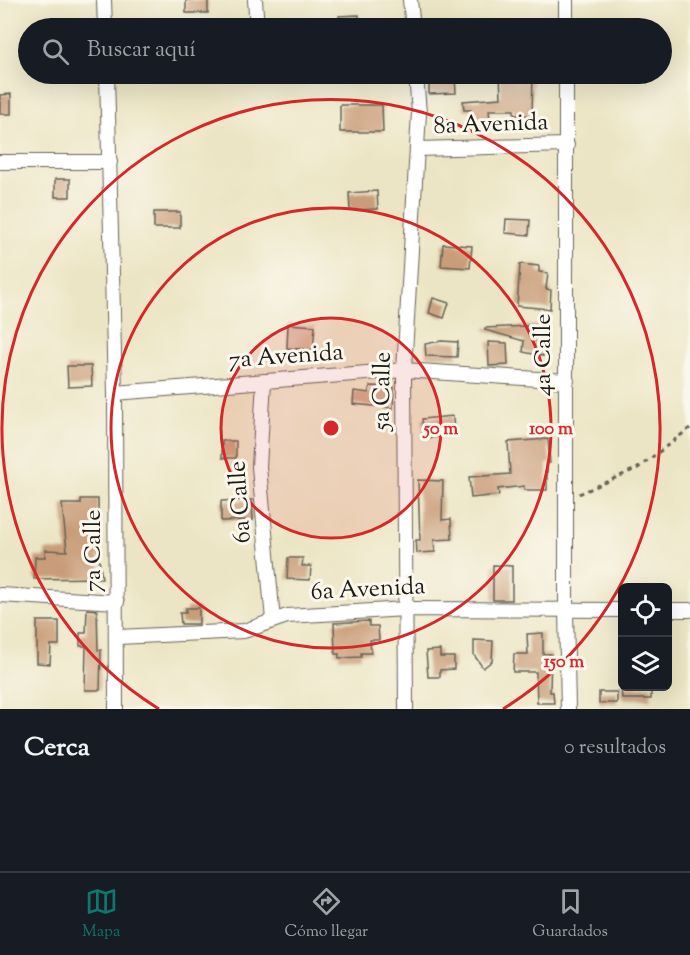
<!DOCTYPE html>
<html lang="es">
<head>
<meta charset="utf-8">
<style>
	body { margin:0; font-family:"Sorts Mill Goudy",serif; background:#20242c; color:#f1f3f6 }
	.controls { position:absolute; right:18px; bottom:18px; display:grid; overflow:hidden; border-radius:9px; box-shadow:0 6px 24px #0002 }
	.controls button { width:54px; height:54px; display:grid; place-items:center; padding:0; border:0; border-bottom:2px solid #363941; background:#171b24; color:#f1f3f6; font:30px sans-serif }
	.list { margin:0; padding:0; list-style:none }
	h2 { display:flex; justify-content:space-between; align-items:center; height:78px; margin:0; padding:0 24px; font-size:26px }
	h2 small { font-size:20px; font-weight:400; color:#9ea1a6 }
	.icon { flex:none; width:33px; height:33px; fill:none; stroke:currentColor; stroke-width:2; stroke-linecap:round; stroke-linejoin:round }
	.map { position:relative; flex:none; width:690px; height:709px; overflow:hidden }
	.search { position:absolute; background:#171b24; box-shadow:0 6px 24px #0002; left:18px; right:18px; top:18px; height:66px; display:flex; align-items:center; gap:15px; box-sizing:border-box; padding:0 21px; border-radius:33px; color:#9ea1a6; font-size:22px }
	.sheet { height:162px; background:#171b24 }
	nav { display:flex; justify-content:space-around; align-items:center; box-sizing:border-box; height:84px; border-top:2px solid #363941; background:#171b24; font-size:16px; color:#9ea1a6 }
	nav a { display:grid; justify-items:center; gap:3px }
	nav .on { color:#0f766e }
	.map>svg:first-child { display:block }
	.building { fill:#c99d79 }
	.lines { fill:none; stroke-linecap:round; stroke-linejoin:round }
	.street-casing { stroke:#656257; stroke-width:16 }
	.path { stroke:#656257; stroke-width:3; stroke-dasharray:4.5 4.5; stroke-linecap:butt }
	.street { stroke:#fff; stroke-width:14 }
	.ring { fill:none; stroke:#d62828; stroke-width:3 }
	.labels { text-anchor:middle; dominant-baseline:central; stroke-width:6; stroke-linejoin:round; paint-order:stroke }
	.street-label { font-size:24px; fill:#1c1c1c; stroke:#fbf7ec }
	.centre { fill:#d62828; stroke:#fbf7ec; stroke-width:3 }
	.ring-label { font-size:18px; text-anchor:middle; font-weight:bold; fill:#d62828; stroke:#fbf7ec; stroke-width:6; stroke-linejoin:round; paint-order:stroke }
</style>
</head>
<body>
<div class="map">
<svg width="690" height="709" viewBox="0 0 690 709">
	<rect width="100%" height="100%" fill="#fbf7ec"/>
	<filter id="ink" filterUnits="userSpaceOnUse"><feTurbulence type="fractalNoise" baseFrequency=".0167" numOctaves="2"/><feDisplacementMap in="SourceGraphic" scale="12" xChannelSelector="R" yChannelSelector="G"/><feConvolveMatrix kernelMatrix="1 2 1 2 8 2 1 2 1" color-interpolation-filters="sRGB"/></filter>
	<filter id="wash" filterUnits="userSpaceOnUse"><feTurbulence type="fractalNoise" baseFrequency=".008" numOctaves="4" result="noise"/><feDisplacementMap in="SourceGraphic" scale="24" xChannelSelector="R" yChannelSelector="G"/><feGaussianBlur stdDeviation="1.35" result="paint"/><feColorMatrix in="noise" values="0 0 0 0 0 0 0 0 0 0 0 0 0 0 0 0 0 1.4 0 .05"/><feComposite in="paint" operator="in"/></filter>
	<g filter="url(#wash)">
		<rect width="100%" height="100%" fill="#ece5c5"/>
		<g id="blocks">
			<g class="building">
				<rect x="186" y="0" width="22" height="13"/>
				<polygon points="359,15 359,28 339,28 339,16"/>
				<polygon points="500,74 533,74 532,115 514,115 514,110 489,110 490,121 472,122 471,110 464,110 463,101 501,98"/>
				<polygon points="455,76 456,93 429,94 429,77"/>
				<polygon points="11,94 11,114 0,114 0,95"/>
				<polygon points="340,105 382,105 383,132 340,132"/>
				<rect x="55" y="179" width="15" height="18"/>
				<polygon points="377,191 378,209 350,210 349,193"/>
				<rect x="154" y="212" width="26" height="16"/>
				<polygon points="506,219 530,220 529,235 505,233"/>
				<polygon points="443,244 472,246 470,268 441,266"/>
				<polygon points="520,264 539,266 539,272 548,273 546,289 551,290 550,309 517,306"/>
				<polygon points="433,298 449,303 444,318 429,313"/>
				<polygon points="288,324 315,326 313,350 287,348"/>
				<polygon points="548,325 543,356 523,352 524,341 485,330 485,328"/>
				<polygon points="441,341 458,342 457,357 426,356 425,344"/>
				<polygon points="488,342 507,343 508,365 489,366"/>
				<polygon points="67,366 91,366 92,386 68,387"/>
				<polygon points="370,386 394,387 393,408 353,404 354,391 369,393"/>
				<polygon points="453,416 454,436 424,438 422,419"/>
				<polygon points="548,439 550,463 547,464 547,490 524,490 524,486 498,489 499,495 471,498 469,477 510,474 508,442"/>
				<rect x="222" y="441" width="14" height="17"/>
				<polygon points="418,480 443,481 442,520 451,519 452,539 434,540 435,552 417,553 416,540 420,540"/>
				<polygon points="81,499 98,499 98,515 92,515 102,578 34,579 35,557 45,557 45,550 67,551 62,504 81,504"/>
				<polygon points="252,500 253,520 221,521 221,501"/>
				<polygon points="288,558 303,558 302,566 311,566 310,580 287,579"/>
				<polygon points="493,565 512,566 512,600 493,600"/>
				<polygon points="186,608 199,608 199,624 181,624 180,613 186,613"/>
				<polygon points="87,609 97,610 98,650 101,650 100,690 85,690 86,646 80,646 80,633 86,633"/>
				<polygon points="37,621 59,621 59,645 51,645 50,664 37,663"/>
				<polygon points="369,621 369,626 378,626 379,640 370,640 371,653 361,653 361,657 339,658 339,654 335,654 334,623"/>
				<polygon points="543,633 543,654 551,654 550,692 553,692 554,703 537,703 536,672 513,672 514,654 528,654 527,634"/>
				<polygon points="474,640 493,641 492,661 483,668 474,655"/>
				<polygon points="440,650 440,657 454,657 454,669 440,670 440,677 428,677 426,651"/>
				<polygon points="621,687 651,687 651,699 622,699"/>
				<rect x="599" y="692" width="18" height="11"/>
			</g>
		</g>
	</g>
	<g filter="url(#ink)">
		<use href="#blocks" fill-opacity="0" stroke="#656257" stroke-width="1.5"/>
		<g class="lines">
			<g class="street-casing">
				<g id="street">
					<polyline points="104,0 105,28"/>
					<polyline points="255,0 257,28"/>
					<polyline points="410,0 413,28"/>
					<polyline points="566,0 566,28"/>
					<polyline points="107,74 115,393 116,709"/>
					<polyline points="566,74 566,610 568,709"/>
					<polyline points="417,149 567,145"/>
					<polyline points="0,162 110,162"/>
					<polyline points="264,381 259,467 273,620"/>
					<polyline points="115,393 404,370 567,381"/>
					<polyline points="0,595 117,602"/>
					<polyline points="668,610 690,610"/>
					<polyline points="118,637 244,631 287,616 406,609 622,610"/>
					<polyline points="406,709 404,370 419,113 416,74"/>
				</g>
			</g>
			<polyline class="path" points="579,494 638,468 690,428"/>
			<use href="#street" class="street"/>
		</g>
	</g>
	<circle cx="331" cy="428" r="110" fill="#d62828" fill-opacity=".12"/>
	<g class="ring">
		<circle cx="331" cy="428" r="110"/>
		<circle cx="331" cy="428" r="220"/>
		<path d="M159 709A329 329 0 1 1 503 709"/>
	</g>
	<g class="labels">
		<g class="street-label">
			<text transform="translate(491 125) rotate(-2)">8a Avenida</text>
			<text transform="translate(544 355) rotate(-90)">4a Calle</text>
			<text transform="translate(286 357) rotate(-4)">7a Avenida</text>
			<text transform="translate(383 391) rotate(-89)">5a Calle</text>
			<text transform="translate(241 502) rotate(-94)">6a Calle</text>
			<text transform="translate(94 551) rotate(-90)">7a Calle</text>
			<text transform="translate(368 590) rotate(-3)">6a Avenida</text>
		</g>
	</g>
	<circle cx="331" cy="428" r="9" class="centre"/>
	<g class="ring-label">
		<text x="441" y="434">50 m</text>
		<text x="551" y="434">100 m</text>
		<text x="564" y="667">150 m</text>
	</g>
</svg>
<div class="controls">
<button><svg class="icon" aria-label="locate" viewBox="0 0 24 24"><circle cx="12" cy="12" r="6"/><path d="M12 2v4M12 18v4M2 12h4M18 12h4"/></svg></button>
<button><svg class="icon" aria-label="layers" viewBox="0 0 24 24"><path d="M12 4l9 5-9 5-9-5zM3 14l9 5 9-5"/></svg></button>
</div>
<div class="search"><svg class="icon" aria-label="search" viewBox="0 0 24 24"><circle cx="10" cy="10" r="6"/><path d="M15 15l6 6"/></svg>Buscar aquí</div>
</div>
<section class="sheet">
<h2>Cerca<small>0 resultados</small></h2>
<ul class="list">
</ul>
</section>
<nav>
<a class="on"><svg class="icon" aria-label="map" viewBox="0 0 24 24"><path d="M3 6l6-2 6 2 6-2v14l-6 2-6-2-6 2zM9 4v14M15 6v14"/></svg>Mapa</a>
<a><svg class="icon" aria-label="directions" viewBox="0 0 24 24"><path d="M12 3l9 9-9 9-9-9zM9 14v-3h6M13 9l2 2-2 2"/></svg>Cómo llegar</a>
<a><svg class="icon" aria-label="saved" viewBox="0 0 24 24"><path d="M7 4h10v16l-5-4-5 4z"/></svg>Guardados</a>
</nav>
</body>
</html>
